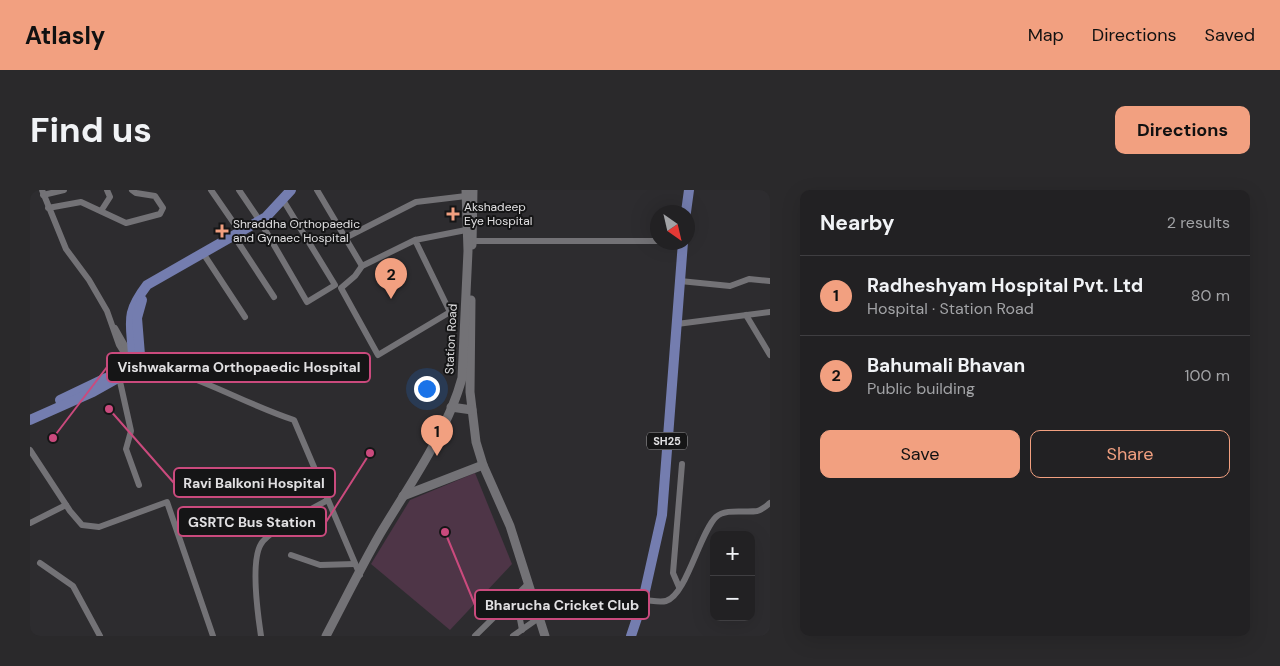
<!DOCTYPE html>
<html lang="en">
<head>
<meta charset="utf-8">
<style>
	body { margin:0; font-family:"DM Sans",sans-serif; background:#2a292b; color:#f1f3f6 }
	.controls { position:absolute; right:15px; bottom:15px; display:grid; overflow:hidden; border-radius:10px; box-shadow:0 5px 20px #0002 }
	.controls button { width:45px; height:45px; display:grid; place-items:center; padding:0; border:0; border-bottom:1px solid #3f3e41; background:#222123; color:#f1f3f6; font:25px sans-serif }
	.compass { position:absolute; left:620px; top:15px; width:45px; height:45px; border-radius:50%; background:#222123; box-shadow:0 5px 20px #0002; rotate:146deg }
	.you { position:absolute; left:396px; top:198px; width:18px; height:18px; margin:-12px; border:4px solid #fff; border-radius:50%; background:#1a73e8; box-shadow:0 0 0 8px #1a73e833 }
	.badge { display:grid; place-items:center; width:32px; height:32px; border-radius:50%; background:#f2a080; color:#111; font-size:16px; font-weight:700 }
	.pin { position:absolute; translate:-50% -41px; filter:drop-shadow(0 1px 2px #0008) }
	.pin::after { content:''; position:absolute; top:26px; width:18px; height:15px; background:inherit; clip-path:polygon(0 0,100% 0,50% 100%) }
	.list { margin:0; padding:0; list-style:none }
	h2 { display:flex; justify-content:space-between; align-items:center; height:65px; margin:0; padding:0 20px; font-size:21px }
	h2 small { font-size:16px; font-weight:400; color:#a2a3a6 }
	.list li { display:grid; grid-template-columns:32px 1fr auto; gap:15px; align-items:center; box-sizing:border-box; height:80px; padding:0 20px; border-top:1px solid #3f3e41 }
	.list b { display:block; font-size:19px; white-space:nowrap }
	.list p { margin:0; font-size:16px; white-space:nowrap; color:#a2a3a6 }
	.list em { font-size:16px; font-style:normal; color:#a2a3a6 }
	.actions { display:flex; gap:10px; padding:15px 20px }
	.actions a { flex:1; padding:11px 0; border:1px solid #f2a080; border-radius:10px; text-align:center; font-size:18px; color:#f2a080 }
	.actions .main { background:#f2a080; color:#111 }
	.map { position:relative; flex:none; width:740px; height:446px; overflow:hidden; border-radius:10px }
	header { display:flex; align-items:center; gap:30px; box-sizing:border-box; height:70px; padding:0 25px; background:#f2a080; color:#111 }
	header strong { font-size:24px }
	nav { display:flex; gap:28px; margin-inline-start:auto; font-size:18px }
	.intro { display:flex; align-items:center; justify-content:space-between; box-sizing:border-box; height:120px; padding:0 30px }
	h1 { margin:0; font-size:35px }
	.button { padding:12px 22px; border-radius:10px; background:#f2a080; color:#111; font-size:18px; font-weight:700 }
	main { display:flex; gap:30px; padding:0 30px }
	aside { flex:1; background:#222123; border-radius:10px; box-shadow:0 5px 20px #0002 }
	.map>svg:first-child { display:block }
	.green { fill:#4e3547 }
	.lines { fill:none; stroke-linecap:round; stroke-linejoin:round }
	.minor { stroke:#737276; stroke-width:6 }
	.secondary { stroke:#737276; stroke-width:9 }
	.primary { stroke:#747daf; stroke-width:10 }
	.poi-dot { fill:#f2a080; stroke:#151516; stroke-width:2 }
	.labels { text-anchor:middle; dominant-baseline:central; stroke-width:4; stroke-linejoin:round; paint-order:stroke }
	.shield { fill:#151516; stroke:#a4a3a5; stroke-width:1 }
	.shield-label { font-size:11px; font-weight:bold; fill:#e1e0e2 }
	.poi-label { font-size:12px; fill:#e1e0e2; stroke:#151516; text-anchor:start }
	.street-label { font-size:12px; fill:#e1e0e2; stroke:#151516 }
	.leader { fill:none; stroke:#ca4a7d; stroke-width:2 }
	.callout-dot { fill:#ca4a7d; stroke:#151516; stroke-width:2 }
	.callout { fill:#151516; stroke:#ca4a7d; stroke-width:2 }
	.callout-label { font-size:14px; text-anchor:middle; font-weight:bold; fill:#e1e0e2 }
</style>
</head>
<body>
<header>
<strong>Atlasly</strong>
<nav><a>Map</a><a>Directions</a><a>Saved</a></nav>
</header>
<div class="intro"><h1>Find us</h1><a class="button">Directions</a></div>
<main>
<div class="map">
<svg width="740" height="446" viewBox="0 0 740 446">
	<rect width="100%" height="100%" fill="#2d2c2f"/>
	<polygon class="green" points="445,283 482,374 420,440 341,374 380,310"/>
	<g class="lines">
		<g class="minor">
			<polyline points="12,0 36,59 59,90 77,121 89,155 99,171"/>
			<polyline points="181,0 210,42"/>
			<polyline points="209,0 230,31 277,112 305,95 253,10"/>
			<polyline points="287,0 332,76"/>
			<polyline points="13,5 34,0"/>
			<polyline points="18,18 51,12 96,33 130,24 133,18 125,6 106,3 102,0"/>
			<polyline points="71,21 80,7 77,0"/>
			<polyline points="204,46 244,107"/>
			<polyline points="315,48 386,12 436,6"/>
			<polyline points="385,50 420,122 348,165 311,98 325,86 332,76 385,50 436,40"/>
			<polyline points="439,51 628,51"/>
			<polyline points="173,63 215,127"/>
			<polyline points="650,91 700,96 719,89 740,91"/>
			<polyline points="716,125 740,165"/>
			<polyline points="647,134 740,122"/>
			<polyline points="85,138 101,166"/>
			<polyline points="112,167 135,180"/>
			<path d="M109,178C122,182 135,179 148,183C187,196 224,217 264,230L330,385"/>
			<polyline points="89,187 101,241 96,259 109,295"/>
			<polyline points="0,260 40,321 52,335 69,337 137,312 183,446"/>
			<polyline points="0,333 36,315"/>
			<polyline points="261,365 290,375 325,374"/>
			<polyline points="10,373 43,396 70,446"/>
			<polyline points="649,397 643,383 652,274"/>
			<polyline points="486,408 492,440"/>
			<path d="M613,410C620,410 629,413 636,411C656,406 670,342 686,327C696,318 715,323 727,321C732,320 736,316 740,313"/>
			<path d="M231,446C228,426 220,372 231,354C238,341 283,318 298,310"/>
			<polyline points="445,446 499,393"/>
			<polyline points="483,446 510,427"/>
		</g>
		<g class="secondary">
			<polyline points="442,55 443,0"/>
			<polyline points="441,110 440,202 446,252 453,275 480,336 515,446"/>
			<polyline points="421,217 442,220"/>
			<polyline points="373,306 453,275"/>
			<path d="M296,446C314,412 331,377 350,344C378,297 418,241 432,188L438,61L436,0"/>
		</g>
		<g class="primary">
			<polyline points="656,22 659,0"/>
			<circle cx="106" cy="172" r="7"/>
			<path d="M103,165C101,131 95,124 117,95L236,27L261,0"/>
			<polyline points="110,165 107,128 112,110"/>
			<polyline points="30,210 76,188"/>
			<polyline points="0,230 63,202 104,179"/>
			<polyline points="601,446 613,410 632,325 653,52"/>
		</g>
	</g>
	<g class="poi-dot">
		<path d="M420.5 16.5h5v5h5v5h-5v5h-5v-5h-5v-5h5z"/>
		<path d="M189.5 33.5h5v5h5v5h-5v5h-5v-5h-5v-5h5z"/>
	</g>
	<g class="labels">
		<rect class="shield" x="617" y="242.5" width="40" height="17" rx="4"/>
		<g class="shield-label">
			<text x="637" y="251">SH25</text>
		</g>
		<g class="poi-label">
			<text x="434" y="17">Akshadeep<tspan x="434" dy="14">Eye Hospital</tspan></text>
			<text x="203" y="34">Shraddha Orthopaedic<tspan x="203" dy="14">and Gynaec Hospital</tspan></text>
		</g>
		<g class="street-label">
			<text transform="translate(421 149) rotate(-87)">Station Road</text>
		</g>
	</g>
	<path class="leader" d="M23 248L77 177M79 219L144 293M340 263L296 332M415 342L445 415"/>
	<g class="callout-dot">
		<circle cx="23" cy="248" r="5"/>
		<circle cx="79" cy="219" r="5"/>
		<circle cx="340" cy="263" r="5"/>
		<circle cx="415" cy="342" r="5"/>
	</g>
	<g class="callout">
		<rect x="77" y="163" width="263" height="29" rx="5"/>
		<rect x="144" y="278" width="161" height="29" rx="5"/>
		<rect x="148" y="317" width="148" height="29" rx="5"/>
		<rect x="445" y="400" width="174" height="29" rx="5"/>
	</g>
	<g class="callout-label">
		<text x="209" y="182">Vishwakarma Orthopaedic Hospital</text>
		<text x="224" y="298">Ravi Balkoni Hospital</text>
		<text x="222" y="337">GSRTC Bus Station</text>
		<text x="532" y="420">Bharucha Cricket Club</text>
	</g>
</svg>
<div class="controls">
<button>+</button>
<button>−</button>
</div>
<svg class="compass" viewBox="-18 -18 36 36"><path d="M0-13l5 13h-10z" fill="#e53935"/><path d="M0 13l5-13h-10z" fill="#a2a3a6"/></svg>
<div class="you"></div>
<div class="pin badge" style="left:407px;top:266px">1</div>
<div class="pin badge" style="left:361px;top:109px">2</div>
</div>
<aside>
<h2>Nearby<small>2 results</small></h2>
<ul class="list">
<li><span class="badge">1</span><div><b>Radheshyam Hospital Pvt. Ltd</b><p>Hospital · Station Road</p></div><em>80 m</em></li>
<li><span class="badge">2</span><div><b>Bahumali Bhavan</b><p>Public building</p></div><em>100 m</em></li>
</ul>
<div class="actions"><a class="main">Save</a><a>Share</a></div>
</aside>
</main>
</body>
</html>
